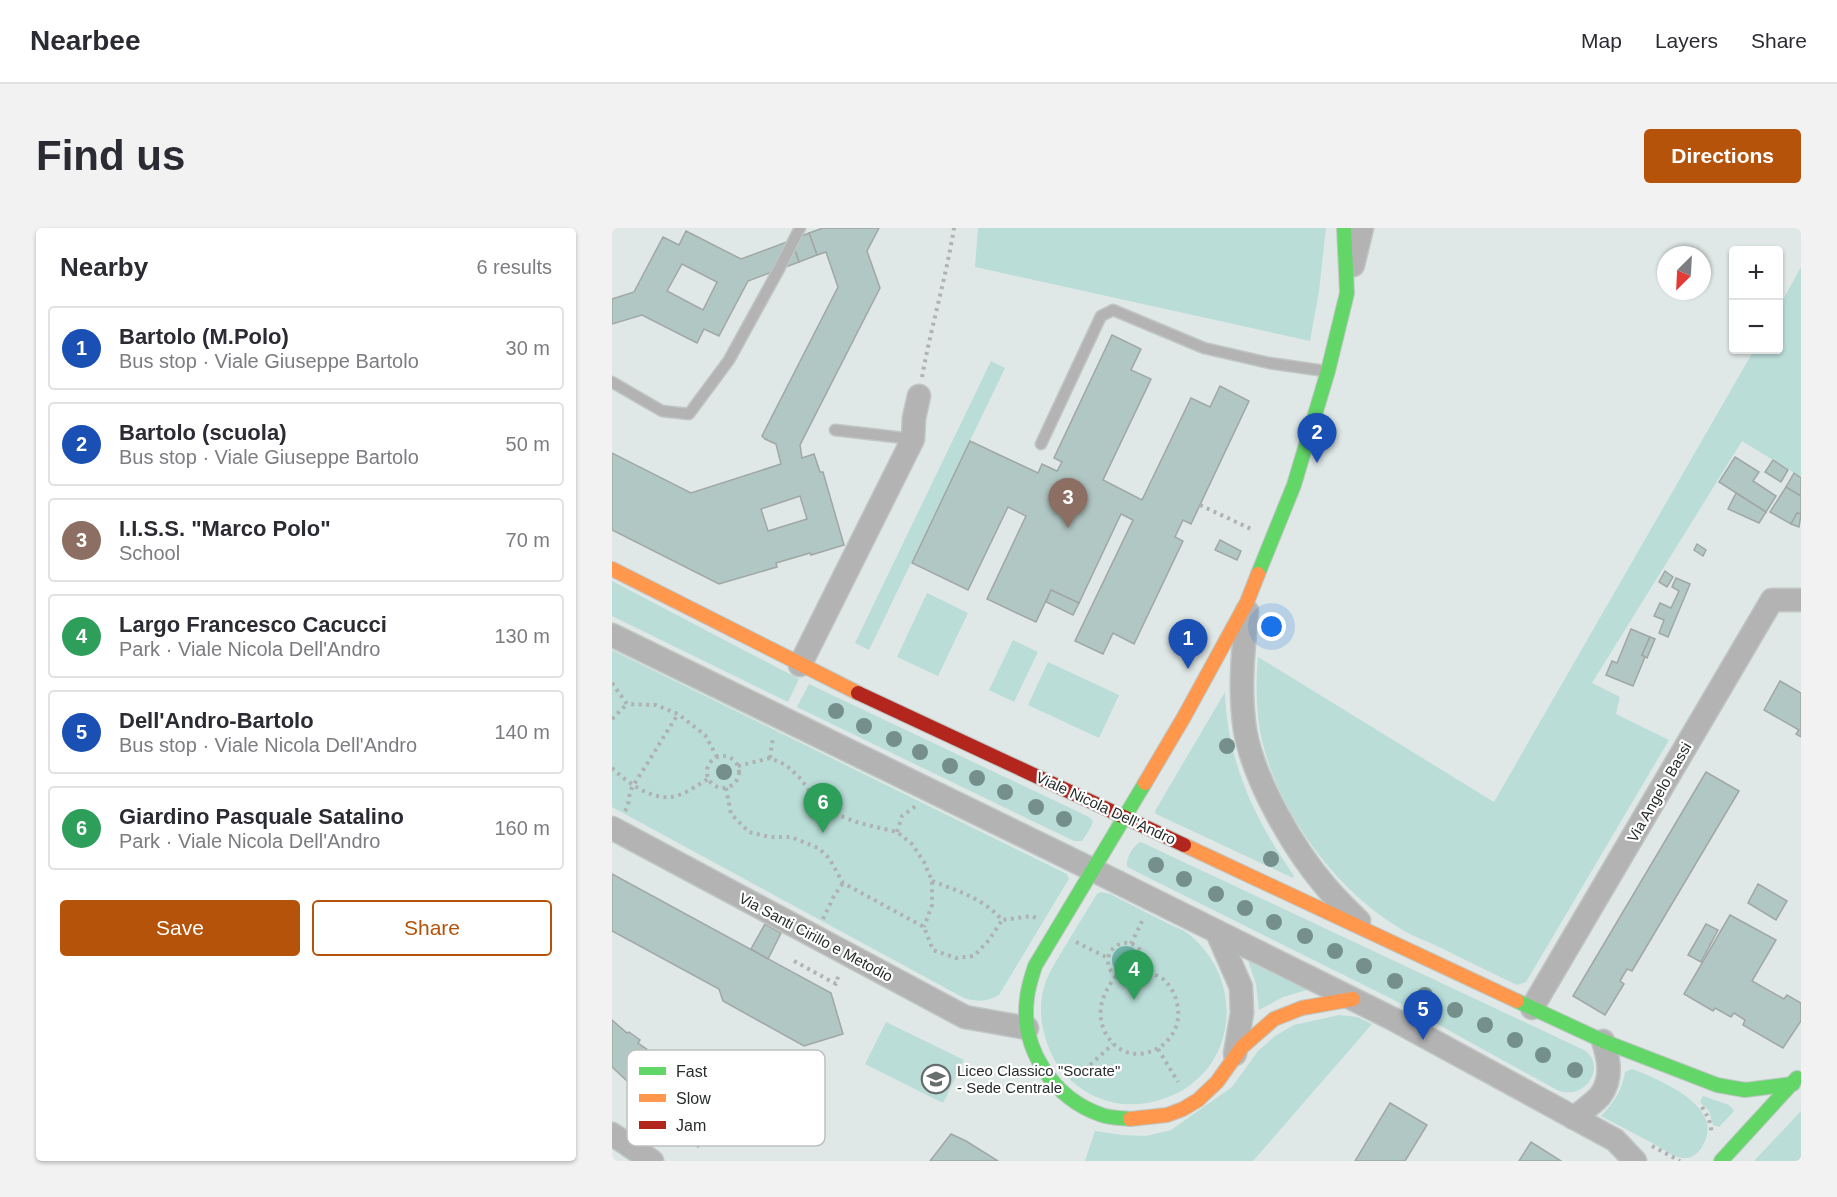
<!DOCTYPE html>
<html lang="en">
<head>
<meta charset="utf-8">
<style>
	body { margin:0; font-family:Helvetica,sans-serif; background:#f2f2f3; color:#2b2b33 }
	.controls { position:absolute; right:18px; top:18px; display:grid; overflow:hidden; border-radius:6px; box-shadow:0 2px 4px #0004 }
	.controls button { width:54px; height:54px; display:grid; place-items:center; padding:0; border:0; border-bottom:2px solid #e1e1e2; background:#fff; color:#2b2b33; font:30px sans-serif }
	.compass { position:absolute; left:1045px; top:18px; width:54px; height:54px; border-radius:50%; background:#fff; box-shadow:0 2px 4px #0004; rotate:204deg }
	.you { position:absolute; left:660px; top:399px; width:21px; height:21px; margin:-15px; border:4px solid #fff; border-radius:50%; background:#1a73e8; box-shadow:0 0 0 9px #1a73e833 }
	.badge { display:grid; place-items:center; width:39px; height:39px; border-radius:50%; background:#b45309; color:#fff; font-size:20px; font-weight:700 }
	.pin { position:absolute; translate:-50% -50px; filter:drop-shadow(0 2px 3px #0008) }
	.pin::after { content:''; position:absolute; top:32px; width:21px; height:18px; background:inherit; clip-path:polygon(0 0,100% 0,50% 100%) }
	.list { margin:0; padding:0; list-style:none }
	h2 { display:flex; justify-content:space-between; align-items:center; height:78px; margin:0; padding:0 24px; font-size:26px }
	h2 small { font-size:20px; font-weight:400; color:#7c7c81 }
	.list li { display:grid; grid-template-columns:39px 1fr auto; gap:18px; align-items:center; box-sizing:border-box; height:84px; margin:0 12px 12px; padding:0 12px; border:2px solid #e1e1e2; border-radius:6px }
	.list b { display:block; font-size:22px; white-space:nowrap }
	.list p { margin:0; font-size:20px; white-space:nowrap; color:#7c7c81 }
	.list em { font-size:20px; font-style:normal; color:#7c7c81 }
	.actions { display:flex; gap:12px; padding:18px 24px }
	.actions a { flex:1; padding:14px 0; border:2px solid #b45309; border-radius:6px; text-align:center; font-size:21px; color:#b45309 }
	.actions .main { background:#b45309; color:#fff }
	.map { position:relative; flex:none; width:1189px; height:933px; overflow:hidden; border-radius:6px }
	header { display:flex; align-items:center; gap:36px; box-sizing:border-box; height:84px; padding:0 30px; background:#fff; border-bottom:2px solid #e1e1e2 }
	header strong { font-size:28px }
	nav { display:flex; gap:33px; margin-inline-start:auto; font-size:21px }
	.intro { display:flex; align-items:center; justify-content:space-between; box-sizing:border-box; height:144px; padding:0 36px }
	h1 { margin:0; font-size:42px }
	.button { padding:15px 27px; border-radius:6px; background:#b45309; color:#fff; font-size:21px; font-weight:700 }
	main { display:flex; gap:36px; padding:0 36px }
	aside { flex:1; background:#fff; border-radius:6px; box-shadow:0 2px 4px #0004 }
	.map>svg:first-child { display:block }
	.green { fill:#baddd7 }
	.water { fill:#6fb4a9 }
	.building { fill:#b1c7c3; stroke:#a0a7a5; stroke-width:1.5; fill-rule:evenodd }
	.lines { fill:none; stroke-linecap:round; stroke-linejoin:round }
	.lane-casing { stroke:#bfc6c4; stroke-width:13 }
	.street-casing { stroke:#bfc6c4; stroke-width:25 }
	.fast-casing { stroke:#bfc6c4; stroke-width:16 }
	.slow-casing { stroke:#bfc6c4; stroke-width:16 }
	.jam-casing { stroke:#bfc6c4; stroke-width:16 }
	.path { stroke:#afb2b1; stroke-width:4; stroke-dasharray:3 4.5; stroke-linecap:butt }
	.lane { stroke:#b4b3b3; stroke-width:10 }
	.street { stroke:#b4b3b3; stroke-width:22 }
	.fast { stroke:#63d668; stroke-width:14 }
	.slow { stroke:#ff974d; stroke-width:14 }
	.jam { stroke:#b3261e; stroke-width:14 }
	.tree { fill:#75908c }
	.labels { text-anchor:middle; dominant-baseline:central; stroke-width:4.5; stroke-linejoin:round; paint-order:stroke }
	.street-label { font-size:15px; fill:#272d2c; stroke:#fff }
	.poi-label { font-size:15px; fill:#272d2c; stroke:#fff; text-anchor:start }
	.key { fill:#fff; stroke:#bec0c0; stroke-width:1.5 }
	.key-label { font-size:16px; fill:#272d2c }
</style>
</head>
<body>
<header>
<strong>Nearbee</strong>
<nav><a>Map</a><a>Layers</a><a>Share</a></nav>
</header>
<div class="intro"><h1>Find us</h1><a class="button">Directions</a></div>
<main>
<aside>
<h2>Nearby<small>6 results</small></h2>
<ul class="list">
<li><span class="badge" style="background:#1a4fb4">1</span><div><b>Bartolo (M.Polo)</b><p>Bus stop · Viale Giuseppe Bartolo</p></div><em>30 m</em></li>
<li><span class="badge" style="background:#1a4fb4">2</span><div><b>Bartolo (scuola)</b><p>Bus stop · Viale Giuseppe Bartolo</p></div><em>50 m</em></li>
<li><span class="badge" style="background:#8d6e63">3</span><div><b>I.I.S.S. &quot;Marco Polo&quot;</b><p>School</p></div><em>70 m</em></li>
<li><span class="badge" style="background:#2e9e5b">4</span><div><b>Largo Francesco Cacucci</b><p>Park · Viale Nicola Dell'Andro</p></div><em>130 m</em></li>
<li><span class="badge" style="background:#1a4fb4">5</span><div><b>Dell'Andro-Bartolo</b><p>Bus stop · Viale Nicola Dell'Andro</p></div><em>140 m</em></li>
<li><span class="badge" style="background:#2e9e5b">6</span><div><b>Giardino Pasquale Satalino</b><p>Park · Viale Nicola Dell'Andro</p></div><em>160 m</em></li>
</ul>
<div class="actions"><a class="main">Save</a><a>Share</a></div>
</aside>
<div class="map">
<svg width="1189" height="933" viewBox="0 0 1189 933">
	<rect width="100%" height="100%" fill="#dfe8e6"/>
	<g class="green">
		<polygon points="366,0 714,0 707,63 698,113 363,39"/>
		<path d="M1189,39V249L1130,213L980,455L1008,469L1004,486L1057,512L914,754L905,757C877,744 850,730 823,717C810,711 797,707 786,699C717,657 655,569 646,489C644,469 644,449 646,429L882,574L1142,122H1166L1167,79Z"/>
		<polygon points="379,133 393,140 257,422 243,415"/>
		<polygon points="0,353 187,451 176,474 0,388"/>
		<polygon points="315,365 356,385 326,448 285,429"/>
		<polygon points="401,412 426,424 402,474 377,462"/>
		<path d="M0,422L455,646L457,651L455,654L387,767C375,774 366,774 352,770L0,579Z"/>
		<polygon points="436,434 507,467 487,510 416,477"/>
		<polygon points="197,456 477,589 481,593 479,599 470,613 462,613 185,479"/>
		<path d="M613,464C615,534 643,592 682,648L681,650L544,586L543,583Z"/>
		<path d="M529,614L972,822C996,837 973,874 945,862L782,772L517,640L515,638C514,630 521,617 529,614Z"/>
		<path d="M489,664L498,666C517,676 536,685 555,695C563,699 573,702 579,708C638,759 622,853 544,873C522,879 499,877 478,866C462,857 448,844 440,827C430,806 425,780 433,756C437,744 445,732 452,720C463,702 474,684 485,666Z"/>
		<polygon points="636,733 695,762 671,769 647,782 644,756"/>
		<polygon points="727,787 745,789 760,796 641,933 473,933 483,903 510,907 534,908 559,902 620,859 646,823 663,808 682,797"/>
		<polygon points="274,794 352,832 331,875 253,836"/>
		<path d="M1020,841C1048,852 1116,879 1090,919C1086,925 1080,931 1071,930C1061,929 1051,921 1042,916C1024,907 1007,897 989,888C1002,874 1010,863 1013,844Z"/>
		<polygon points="1091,868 1117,877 1122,883 1107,899 1101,897 1097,883 1088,874"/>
		<polygon points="1189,883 1189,933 1142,933"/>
	</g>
	<circle class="water" cx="514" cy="732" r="14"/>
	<g class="building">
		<path d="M211,0H267L255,23L268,60L188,217L190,230L202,226L208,244H211L232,317L199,327L198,325L164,335L165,339L107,356L0,302V225L79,265L169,236L164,216L153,211L150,208L226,59L214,24L205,27L197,5ZM188,268L195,291L156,303L149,281Z"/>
		<path d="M74,3L129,31L180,12L187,34L136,53L107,108L92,101L85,115L30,87L0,96V71L22,64L51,9L67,17ZM70,36L105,54L91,82L55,63Z"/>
		<polygon points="197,5 205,27 187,34 180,12"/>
		<polygon points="500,107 529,121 519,142 539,151 491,252 530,272 579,170 598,179 608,158 637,173 579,296 571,292 563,309 571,313 522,416 501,405 491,426 463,413 521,292 509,286 467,375 439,362 424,394 375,371 414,288 396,279 356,362 300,335 358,213 426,245 430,236 445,243 450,234 442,230"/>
		<polygon points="1123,229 1147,244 1141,253 1164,268 1154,284 1107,254"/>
		<polygon points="1161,232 1176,242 1169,254 1153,244"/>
		<polygon points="1182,245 1189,250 1189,268 1174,259"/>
		<polygon points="1174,259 1189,268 1189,286 1185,285 1179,296 1158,284"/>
		<polygon points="1124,265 1154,284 1147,295 1116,281"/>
		<polygon points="1185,285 1189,286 1187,299 1179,296"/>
		<polygon points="608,312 629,323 625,332 603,322"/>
		<polygon points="1085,316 1094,322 1091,328 1082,322"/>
		<polygon points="1053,343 1061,349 1055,359 1047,354"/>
		<polygon points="1064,350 1078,356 1056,409 1047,405 1052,392 1042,388 1048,375 1059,380 1067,363 1060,359"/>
		<polygon points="439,362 467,375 461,387 434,374"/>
		<polygon points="1019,401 1038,409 1030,427 1033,429 1021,458 994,447 1000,433 1005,435"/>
		<polygon points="1038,409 1043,411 1035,430 1030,427"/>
		<polygon points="1168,453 1189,465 1189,509 1184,506 1187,502 1152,482"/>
		<polygon points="1094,544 1127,563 1020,743 1015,741 1008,753 1012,756 993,787 961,768"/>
		<polygon points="0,646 219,765 231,806 192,818 111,773 107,761 0,703"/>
		<polygon points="1146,656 1175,673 1164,692 1136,675"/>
		<polygon points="1118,687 1164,712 1140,753 1172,771 1175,767 1189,775 1189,793 1171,820 1131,797 1133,792 1122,785 1119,789 1103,780 1101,783 1072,766"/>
		<polygon points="153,696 169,705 156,731 139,721"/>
		<polygon points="1094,696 1106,702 1089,734 1076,727"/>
		<polygon points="0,792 15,805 17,804 28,812 26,815 46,829 45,831 66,849 68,847 104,882 113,893 86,919 0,839"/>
		<polygon points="778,875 815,897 793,933 743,933"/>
		<polygon points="339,906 354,913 386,933 318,933"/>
		<polygon points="919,914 949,933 907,933"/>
	</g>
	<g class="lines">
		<g class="lane-casing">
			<g id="lane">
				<polyline points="0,154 50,183 77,186 117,132 167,41 188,0"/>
				<polyline points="223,202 301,211"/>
				<polyline points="429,216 489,88 501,82 592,120 657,135 713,143"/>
			</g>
		</g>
		<g class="street-casing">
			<g id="street">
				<polyline points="741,37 750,0"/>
				<path d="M635,383C631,423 627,462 633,502C642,553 682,622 715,660C725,672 736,682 747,693"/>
				<polyline points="0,407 481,642 781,791 1003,912 1023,933"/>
				<polyline points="188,437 301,211 302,190 307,168"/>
				<polyline points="0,600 353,789 415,800"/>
				<polyline points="605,704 629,759 630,785 623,826"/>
				<polyline points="920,780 1160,372 1189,372"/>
				<path d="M962,890C970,883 981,876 988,868C1001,851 997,831 991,813"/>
				<polyline points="0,906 40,933"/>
			</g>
		</g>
		<g class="fast-casing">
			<g id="fast">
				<polyline points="646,346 682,257 716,143 735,65 732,0"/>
				<polyline points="905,773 991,813 1105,857 1133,862 1181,856"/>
				<path d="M518,891C509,890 498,890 490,887C442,871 408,821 415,770C416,759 420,748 423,738L533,555"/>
				<polyline points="1109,933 1185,850"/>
			</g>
		</g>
		<g class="slow-casing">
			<g id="slow">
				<polyline points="0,341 246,465"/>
				<polyline points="533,555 572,489 635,374 646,346"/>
				<polyline points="572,617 905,773"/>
				<polyline points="518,891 555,887 571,881 586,872 605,854 630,819 662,791 690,780 741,771"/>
			</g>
		</g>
		<g class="jam-casing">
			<polyline id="jam" points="246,465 572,617"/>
		</g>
		<g class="path">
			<path d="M310,149C319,99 334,50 342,0"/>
			<polyline points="588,277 639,301"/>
			<polyline points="0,455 15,476 44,477 66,486 93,507 105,529"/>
			<polyline points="0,491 15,476"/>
			<circle cx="111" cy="544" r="16"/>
			<polyline points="158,530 161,509"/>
			<polyline points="126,538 158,530 174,537 189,551 203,572 221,585 247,595 285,604 300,616 312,634 320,653 320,677 312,699"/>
			<path d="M0,540C14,553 37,571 58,569C71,568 84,558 96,551"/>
			<polyline points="114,560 119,586 137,604 158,609 179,609 206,620 217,630 231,655 312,699 321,722 344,730 362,728 377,712 390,692"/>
			<polyline points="13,583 16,578 18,563 66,486"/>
			<polyline points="285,604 290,588 305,577"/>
			<path d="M320,653C346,663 371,670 390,692L420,688L424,690"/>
			<polyline points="211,691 222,668 231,655"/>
			<polyline points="464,714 496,730"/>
			<circle cx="514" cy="733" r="18"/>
			<polyline points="519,716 532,689"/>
			<polyline points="182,733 224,756 227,745"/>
			<path d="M504,748C491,765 483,783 493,804C515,848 576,819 565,775C563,766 558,757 551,751C545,747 537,744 530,740"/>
			<polyline points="546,821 566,854"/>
			<polyline points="467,847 501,816"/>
			<polyline points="1090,879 1097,891 1100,905"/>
			<polyline points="1040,918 1068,933"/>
		</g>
		<use href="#lane" class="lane"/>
		<use href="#street" class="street"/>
		<use href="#fast" class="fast"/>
		<use href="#slow" class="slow"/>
		<use href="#jam" class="jam"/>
	</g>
	<g class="tree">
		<circle cx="224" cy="483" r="8"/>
		<circle cx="252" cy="498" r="8"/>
		<circle cx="282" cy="511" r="8"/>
		<circle cx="615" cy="518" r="8"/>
		<circle cx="308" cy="524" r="8"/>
		<circle cx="338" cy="538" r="8"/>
		<circle cx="112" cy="544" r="8"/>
		<circle cx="365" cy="550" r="8"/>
		<circle cx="393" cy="564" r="8"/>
		<circle cx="424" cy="579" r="8"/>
		<circle cx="452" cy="591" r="8"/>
		<circle cx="659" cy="631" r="8"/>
		<circle cx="544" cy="637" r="8"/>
		<circle cx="572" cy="651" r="8"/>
		<circle cx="604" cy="666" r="8"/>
		<circle cx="633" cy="680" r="8"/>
		<circle cx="662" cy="694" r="8"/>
		<circle cx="693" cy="708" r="8"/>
		<circle cx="723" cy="723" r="8"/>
		<circle cx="752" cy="738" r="8"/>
		<circle cx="783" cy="753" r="8"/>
		<circle cx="813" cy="767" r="8"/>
		<circle cx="843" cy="782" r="8"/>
		<circle cx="873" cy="797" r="8"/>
		<circle cx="903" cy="812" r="8"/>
		<circle cx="931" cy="827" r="8"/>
		<circle cx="963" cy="842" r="8"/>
	</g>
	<defs>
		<g id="school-ring" transform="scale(1.5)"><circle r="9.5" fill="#fff" stroke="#676e6d" stroke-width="1.5"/><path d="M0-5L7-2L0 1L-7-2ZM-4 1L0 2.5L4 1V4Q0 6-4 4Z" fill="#676e6d"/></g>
	</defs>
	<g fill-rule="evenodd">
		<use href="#school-ring" x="324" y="851"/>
	</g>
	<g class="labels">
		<g class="street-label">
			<text transform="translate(1047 564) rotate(-60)">Via Angelo Bassi</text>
			<text transform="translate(494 580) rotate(25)">Viale Nicola Dell'Andro</text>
			<text transform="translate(204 709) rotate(28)">Via Santi Cirillo e Metodio</text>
		</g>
		<g class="poi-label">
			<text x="345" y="842">Liceo Classico "Socrate"<tspan x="345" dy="17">- Sede Centrale</tspan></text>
		</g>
	</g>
	<rect x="15" y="822" width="198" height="96" rx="9" class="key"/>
	<rect x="27" y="839" width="27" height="8" fill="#63d668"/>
	<rect x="27" y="866" width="27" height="8" fill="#ff974d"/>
	<rect x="27" y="893" width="27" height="8" fill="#b3261e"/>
	<g class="key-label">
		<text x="64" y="849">Fast</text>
		<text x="64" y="876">Slow</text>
		<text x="64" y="903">Jam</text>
	</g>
</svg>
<div class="controls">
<button>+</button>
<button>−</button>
</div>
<svg class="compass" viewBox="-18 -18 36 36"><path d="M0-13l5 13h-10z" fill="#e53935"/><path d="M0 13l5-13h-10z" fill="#7c7c81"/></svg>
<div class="you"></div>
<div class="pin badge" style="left:576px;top:441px;background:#1a4fb4">1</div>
<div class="pin badge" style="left:705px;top:235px;background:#1a4fb4">2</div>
<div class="pin badge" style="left:456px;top:300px;background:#8d6e63">3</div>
<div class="pin badge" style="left:522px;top:772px;background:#2e9e5b">4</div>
<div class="pin badge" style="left:811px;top:812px;background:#1a4fb4">5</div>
<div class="pin badge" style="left:211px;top:605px;background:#2e9e5b">6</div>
</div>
</main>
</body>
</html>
